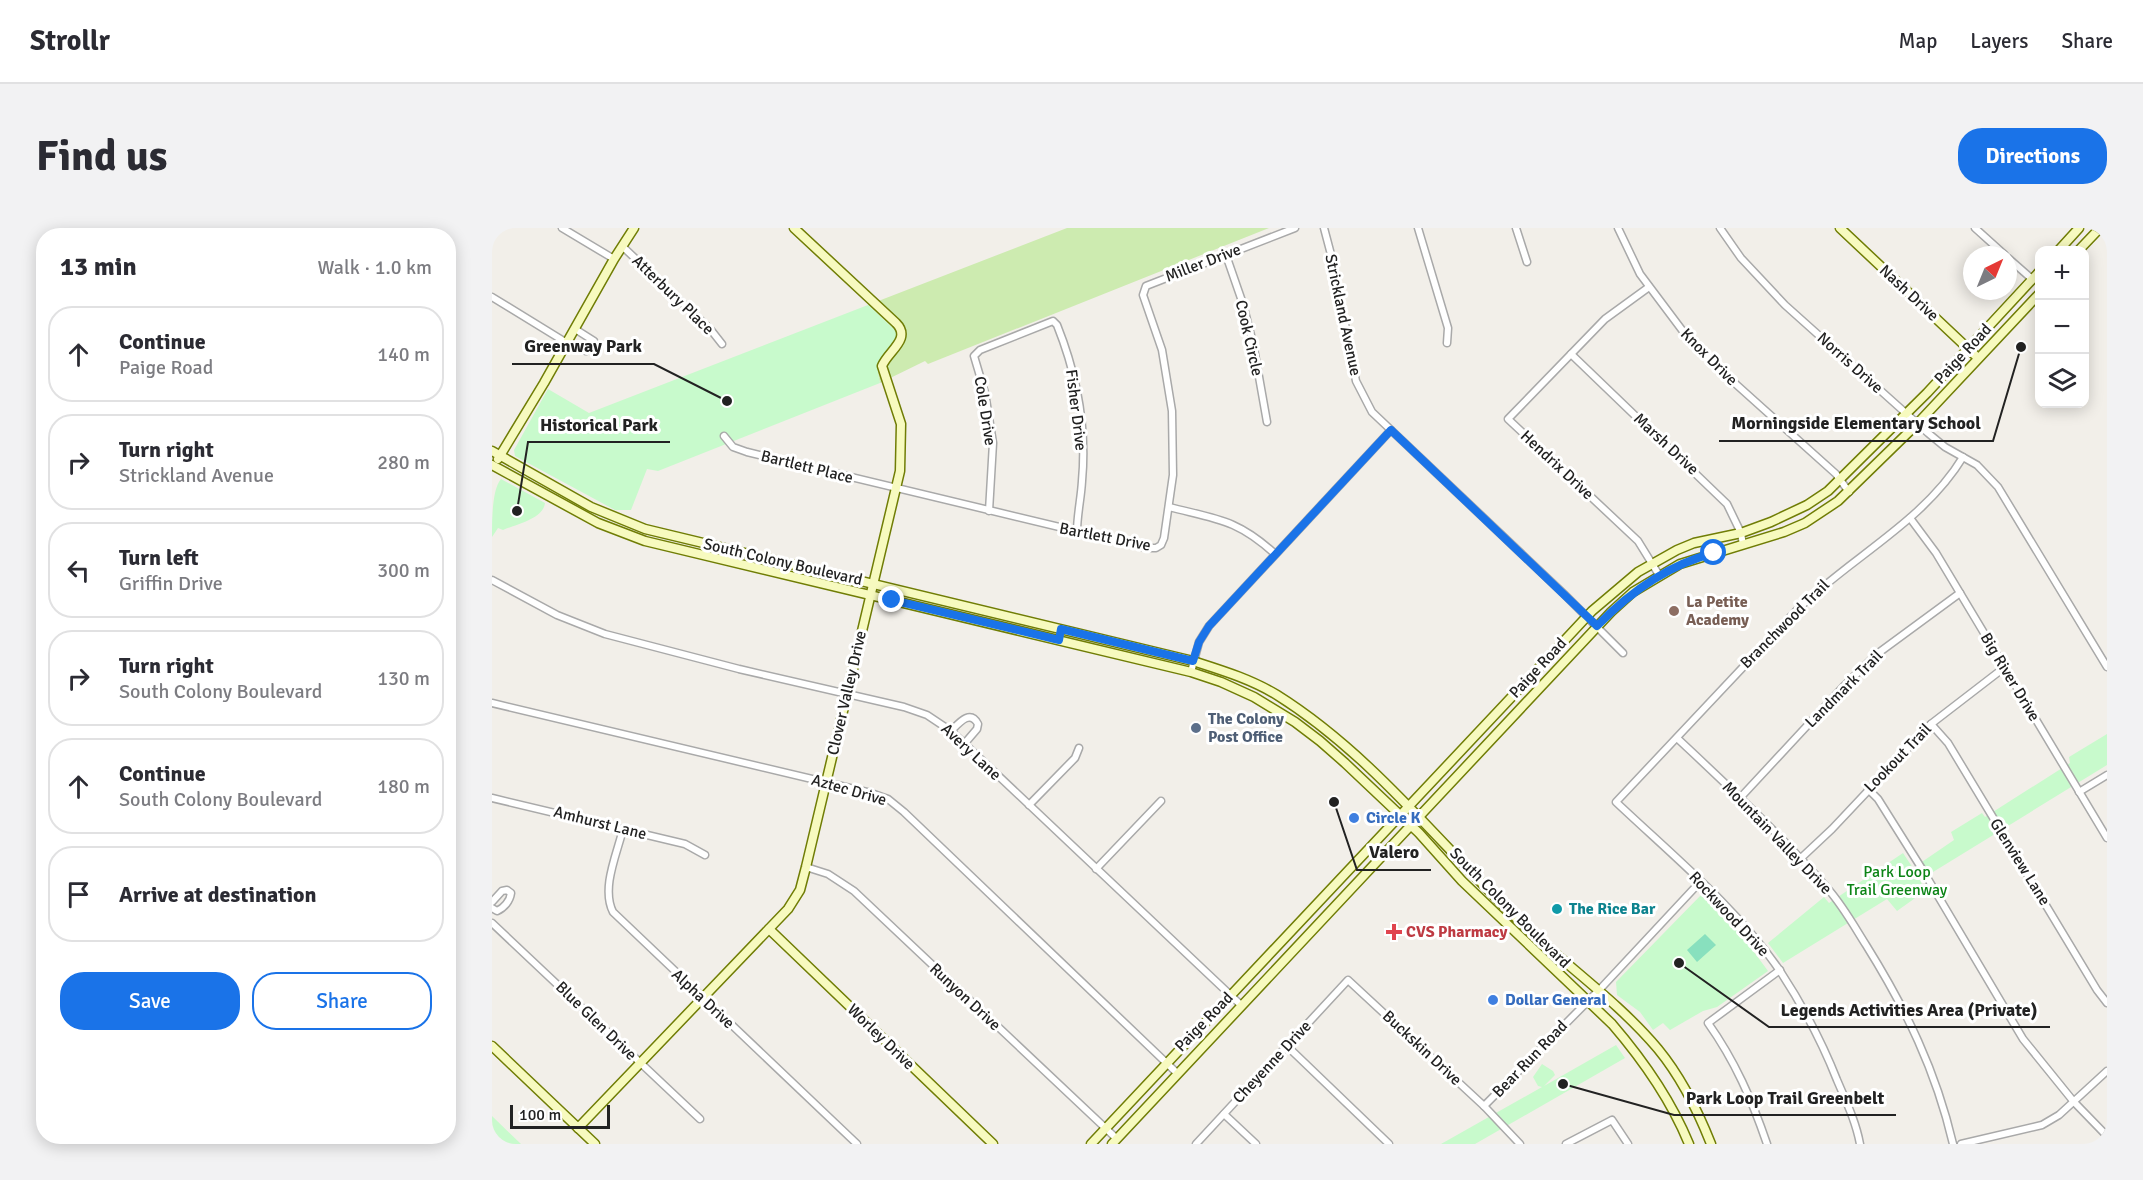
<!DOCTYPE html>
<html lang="en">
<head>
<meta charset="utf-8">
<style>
	body { margin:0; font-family:Signika,sans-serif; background:#f2f2f3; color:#2b2b33 }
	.controls { position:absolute; right:18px; top:18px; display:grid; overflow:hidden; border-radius:12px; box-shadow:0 3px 15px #0003 }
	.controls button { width:54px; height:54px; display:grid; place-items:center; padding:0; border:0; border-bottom:2px solid #e1e1e2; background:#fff; color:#2b2b33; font:30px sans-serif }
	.compass { position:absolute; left:1471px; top:18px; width:54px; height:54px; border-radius:50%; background:#fff; box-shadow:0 3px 15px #0003; rotate:43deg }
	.scale { position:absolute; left:18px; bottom:15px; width:100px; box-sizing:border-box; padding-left:6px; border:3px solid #222; border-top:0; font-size:16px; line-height:21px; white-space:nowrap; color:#222; -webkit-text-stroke:4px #fff; paint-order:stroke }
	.stop { position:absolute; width:18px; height:18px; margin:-14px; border:4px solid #1a73e8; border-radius:50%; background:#fff }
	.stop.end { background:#1a73e8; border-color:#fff; box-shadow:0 2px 6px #0008 }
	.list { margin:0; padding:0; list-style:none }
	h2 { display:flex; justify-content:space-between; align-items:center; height:78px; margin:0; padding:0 24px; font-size:26px }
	h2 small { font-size:20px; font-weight:400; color:#7c7c81 }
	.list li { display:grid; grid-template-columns:39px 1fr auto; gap:18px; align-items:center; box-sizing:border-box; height:96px; margin:0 12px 12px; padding:0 12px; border:2px solid #e1e1e2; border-radius:24px }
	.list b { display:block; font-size:22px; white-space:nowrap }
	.list p { margin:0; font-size:20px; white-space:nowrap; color:#7c7c81 }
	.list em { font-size:20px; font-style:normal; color:#7c7c81 }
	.actions { display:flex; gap:12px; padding:18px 24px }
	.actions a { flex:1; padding:14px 0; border:2px solid #1a73e8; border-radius:24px; text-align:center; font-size:21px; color:#1a73e8 }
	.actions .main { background:#1a73e8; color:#fff }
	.icon { flex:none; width:33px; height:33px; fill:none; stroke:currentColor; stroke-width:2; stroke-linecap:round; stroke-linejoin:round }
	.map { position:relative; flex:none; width:1615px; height:916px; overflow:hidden; border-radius:24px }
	header { display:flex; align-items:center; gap:36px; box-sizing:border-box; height:84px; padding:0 30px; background:#fff; border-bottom:2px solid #e1e1e2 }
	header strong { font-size:28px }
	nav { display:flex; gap:33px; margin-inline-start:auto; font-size:21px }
	.intro { display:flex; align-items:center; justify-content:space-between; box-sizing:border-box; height:144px; padding:0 36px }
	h1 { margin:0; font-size:42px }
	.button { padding:15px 27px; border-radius:24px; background:#1a73e8; color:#fff; font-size:21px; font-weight:700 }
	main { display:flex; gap:36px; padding:0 36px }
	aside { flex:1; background:#fff; border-radius:24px; box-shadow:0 3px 15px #0003 }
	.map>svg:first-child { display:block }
	.grass { fill:#cdebb0 }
	.park { fill:#c8facc }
	.pitch { fill:#88e0be }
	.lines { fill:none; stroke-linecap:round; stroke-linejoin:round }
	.street-casing { stroke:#a9a9a9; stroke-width:9 }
	.secondary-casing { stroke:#707d05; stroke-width:11 }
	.street { stroke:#fff; stroke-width:6 }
	.secondary { stroke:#f7fabf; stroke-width:8 }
	.route { stroke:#1a73e8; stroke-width:8 }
	.education-dot { fill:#8d6e63; stroke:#fff; stroke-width:2 }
	.service-dot { fill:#5c6f8a; stroke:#fff; stroke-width:2 }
	.shop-dot { fill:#3f7fe0; stroke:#fff; stroke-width:2 }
	.culture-dot { fill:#0f9aa8; stroke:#fff; stroke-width:2 }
	.health-dot { fill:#e0444e; stroke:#fff; stroke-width:2 }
	.labels { text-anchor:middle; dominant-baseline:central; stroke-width:6; stroke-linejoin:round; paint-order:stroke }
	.street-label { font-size:16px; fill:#222; stroke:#fff }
	.education-label { font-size:16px; font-weight:bold; fill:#785e54; stroke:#fff; text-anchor:start }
	.service-label { font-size:16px; font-weight:bold; fill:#4e5e75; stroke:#fff; text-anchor:start }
	.shop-label { font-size:16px; font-weight:bold; fill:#366cbe; stroke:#fff; text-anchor:start }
	.park-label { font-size:16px; fill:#0c8416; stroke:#fff }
	.culture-label { font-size:16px; font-weight:bold; fill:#0d838f; stroke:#fff; text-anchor:start }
	.health-label { font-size:16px; font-weight:bold; fill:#be3a42; stroke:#fff; text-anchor:start }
	.leader { fill:none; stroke:#222; stroke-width:2 }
	.callout-dot { fill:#222; stroke:#fff; stroke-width:2 }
	.callout-label { font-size:18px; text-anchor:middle; font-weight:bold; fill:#222; stroke:#fff; stroke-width:6; stroke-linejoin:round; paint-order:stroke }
</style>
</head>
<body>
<header>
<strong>Strollr</strong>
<nav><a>Map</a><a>Layers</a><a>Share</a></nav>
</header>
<div class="intro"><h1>Find us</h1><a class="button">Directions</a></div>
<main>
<aside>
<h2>13 min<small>Walk · 1.0 km</small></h2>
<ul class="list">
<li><svg class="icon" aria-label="ahead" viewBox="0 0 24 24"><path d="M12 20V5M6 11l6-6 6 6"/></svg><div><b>Continue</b><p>Paige Road</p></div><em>140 m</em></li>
<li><svg class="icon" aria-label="right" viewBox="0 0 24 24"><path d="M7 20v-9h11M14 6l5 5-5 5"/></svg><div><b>Turn right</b><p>Strickland Avenue</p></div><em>280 m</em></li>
<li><svg class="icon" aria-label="left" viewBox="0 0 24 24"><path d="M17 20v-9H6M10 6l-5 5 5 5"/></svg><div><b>Turn left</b><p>Griffin Drive</p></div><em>300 m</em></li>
<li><svg class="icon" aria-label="right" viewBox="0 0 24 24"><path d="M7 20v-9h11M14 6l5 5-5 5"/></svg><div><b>Turn right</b><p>South Colony Boulevard</p></div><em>130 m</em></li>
<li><svg class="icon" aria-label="ahead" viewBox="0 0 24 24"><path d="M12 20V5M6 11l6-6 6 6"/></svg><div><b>Continue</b><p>South Colony Boulevard</p></div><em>180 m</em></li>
<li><svg class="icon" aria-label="arrive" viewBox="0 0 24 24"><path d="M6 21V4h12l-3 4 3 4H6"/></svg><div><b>Arrive at destination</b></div></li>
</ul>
<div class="actions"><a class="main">Save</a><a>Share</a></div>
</aside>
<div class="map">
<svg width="1615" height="916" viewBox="0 0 1615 916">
	<rect width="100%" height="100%" fill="#f2efe9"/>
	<path class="grass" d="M575,0H777L436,136L433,133L388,155C383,136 387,138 397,124C401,119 404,112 407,106L376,77Z"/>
	<g class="park">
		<path d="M376,77L407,106C404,112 401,119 397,124C387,138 383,136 388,155L166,243L155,241L139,282H123L23,228L22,222L56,161L97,185Z"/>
		<path d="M9,251L53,275C51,291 25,296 11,302L6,300L0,309C0,293 0,261 9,251Z"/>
		<polygon points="1615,506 1615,537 1428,652 1433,663 1405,683 1395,671 1291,735 1276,715 1332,669 1337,675 1411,625 1421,640 1462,612 1459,604 1490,585 1493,589 1578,535 1577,529"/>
		<polygon points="1211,665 1248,705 1276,743 1225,779 1211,783 1178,802 1171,795 1161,802 1148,784 1125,767 1124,754"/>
		<polygon points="1124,817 1133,830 983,916 949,916 1050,859 1046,858 1041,849 1050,836 1061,843 1063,847 1052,858"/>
		<polygon points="0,888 29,916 0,916"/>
	</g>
	<polygon class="pitch" points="1213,706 1224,717 1205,734 1195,722"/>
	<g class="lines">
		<g class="street-casing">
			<g id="street">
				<polyline points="70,0 122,31"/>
				<polyline points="832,0 841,34 864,153 880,184 1072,366 1131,425"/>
				<polyline points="926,0 956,100 955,115"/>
				<polyline points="1024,0 1035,34"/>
				<polyline points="1126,0 1148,46 1190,102 1227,141 1344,246 1357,264"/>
				<polyline points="1228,0 1249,30 1293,77 1436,205 1453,219 1485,237 1506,259 1615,439"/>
				<polyline points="1483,0 1513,27"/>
				<polyline points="130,18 219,102 230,116"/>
				<polyline points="734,27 751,76 761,115 775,194"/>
				<polyline points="1516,30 1540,51"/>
				<polyline points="1157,59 1113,91 1016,191 1146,313 1167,347"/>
				<polyline points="0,69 75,115 94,123 102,120 102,113 83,101"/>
				<polyline points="1079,126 1235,276 1249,305 1251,317"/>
				<polyline points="232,208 241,219 255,224 655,320 664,320 669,317 672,310 681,247 680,183 670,122 651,67 654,58 803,0"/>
				<path d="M677,279C724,291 745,291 783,326"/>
				<path d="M497,283L501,215L493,165L482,128L488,122L561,93L565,97C585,147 595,199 590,253C589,271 585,287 585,304"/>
				<polyline points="1418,290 1444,325 1615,610"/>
				<polyline points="0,352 65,387 113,406 247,441 412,479 435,487 459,503 750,778"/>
				<polyline points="699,444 707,414 717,398 899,202"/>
				<polyline points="0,475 379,565 396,571 412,584 686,846"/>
				<polyline points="1439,496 1456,515 1605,762 1615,775"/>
				<path d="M459,503C467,495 478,481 486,496L485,501L473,515"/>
				<path d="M1185,510C1237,559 1289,607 1336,661C1351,678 1362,698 1374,717C1414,781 1444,843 1461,916"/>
				<polyline points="1376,561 1386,571 1430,641 1531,811 1582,874 1615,908"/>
				<polyline points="1587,564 1615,547"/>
				<polyline points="0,570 193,616 213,627"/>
				<polyline points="1248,570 1351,459 1385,426 1468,365"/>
				<polyline points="537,577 583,530 587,520"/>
				<path d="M131,601C125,626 109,660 121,684L365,916"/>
				<polyline points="1308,631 1340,601 1439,496 1513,439"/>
				<polyline points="314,639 336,646 362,663 625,911"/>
				<polyline points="604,641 669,573"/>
				<path d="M0,674L10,663L15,662L19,665C18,673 12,680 5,683L0,680"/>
				<polyline points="0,695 208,891"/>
				<polyline points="795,818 897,916"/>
				<polyline points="992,878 1110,759 1208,654"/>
				<polyline points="732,886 764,916"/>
				<polyline points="704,916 856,752 992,878 1028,916"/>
				<polyline points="1074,916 1120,892 1136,916"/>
				<path d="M1275,916C1260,872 1243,833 1216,795L1288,742"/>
				<path d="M1368,916C1364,894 1354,873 1345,852C1330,814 1311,778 1288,743C1246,681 1179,626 1124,574L1303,384C1357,330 1431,295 1471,229"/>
				<polyline points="1469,916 1550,897 1567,887 1615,843"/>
			</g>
		</g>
		<g class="secondary-casing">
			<g id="secondary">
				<polyline points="1348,0 1486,130"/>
				<polyline points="1567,22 1587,0"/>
				<polyline points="1587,22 1608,0"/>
				<path d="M0,223L99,279L153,301L701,433C729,442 759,451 785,467C876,524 944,611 1020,686C1067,733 1123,770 1166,821C1189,849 1206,883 1219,916"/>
				<polyline points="6,231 52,155 122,31 142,0"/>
				<path d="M0,237L106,295L153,313L699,444L729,454L762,469L803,494L828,513L853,535L927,605L970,653L1120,796C1151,832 1179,872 1197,916"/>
				<polyline points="277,701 501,916"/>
				<polyline points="0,818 103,916"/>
				<path d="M86,900L296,681L308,662L314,639L408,243L409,196L390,138C396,123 420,111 404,95L302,0"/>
				<polyline points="599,916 1029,459 1100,383 1146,344 1185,322 1202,315 1249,305 1279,294 1315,277 1336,263 1435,165 1548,43"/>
				<polyline points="620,916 1119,384 1141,364 1188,336 1292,304 1313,295 1346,273 1425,196 1548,65"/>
			</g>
		</g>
		<use href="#street" class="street"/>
		<use href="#secondary" class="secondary"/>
	</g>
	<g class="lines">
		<path class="route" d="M400,372L567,412L569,401L701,433L707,414L717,398L899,202L1105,398C1138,364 1175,337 1222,325"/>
	</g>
	<circle class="education-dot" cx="1182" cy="383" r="6"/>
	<circle class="service-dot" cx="704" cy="500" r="6"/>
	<g class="shop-dot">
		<circle cx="862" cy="590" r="6"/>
		<circle cx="1001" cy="772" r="6"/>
	</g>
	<circle class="culture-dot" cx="1065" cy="681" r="6"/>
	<path class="health-dot" d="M899 695h6v6h6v6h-6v6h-6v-6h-6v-6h6z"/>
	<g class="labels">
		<g class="street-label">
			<text transform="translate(711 35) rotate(-21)">Miller Drive</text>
			<text transform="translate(1417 65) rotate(43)">Nash Drive</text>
			<text transform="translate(181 67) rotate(44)">Atterbury Place</text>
			<text transform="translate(851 87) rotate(78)">Strickland Avenue</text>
			<text transform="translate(757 110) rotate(77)">Cook Circle</text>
			<text transform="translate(1471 126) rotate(-47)">Paige Road</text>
			<text transform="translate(1217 129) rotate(45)">Knox Drive</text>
			<text transform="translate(1358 135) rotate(42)">Norris Drive</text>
			<text transform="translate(584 182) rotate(83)">Fisher Drive</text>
			<text transform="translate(493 183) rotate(81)">Cole Drive</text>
			<text transform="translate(1174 216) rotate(43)">Marsh Drive</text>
			<text transform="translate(1065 237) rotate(43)">Hendrix Drive</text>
			<text transform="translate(315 239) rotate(14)">Bartlett Place</text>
			<text transform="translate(613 309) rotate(11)">Bartlett Drive</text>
			<text transform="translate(291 334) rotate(13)">South Colony Boulevard</text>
			<text transform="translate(1293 396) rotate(-45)">Branchwood Trail</text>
			<text transform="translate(1046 440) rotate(-47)">Paige Road</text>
			<text transform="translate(1518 449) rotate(59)">Big River Drive</text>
			<text transform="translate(1352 461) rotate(-45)">Landmark Trail</text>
			<text transform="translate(355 465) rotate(-77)">Clover Valley Drive</text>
			<text transform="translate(479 524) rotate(43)">Avery Lane</text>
			<text transform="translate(1406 530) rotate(-46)">Lookout Trail</text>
			<text transform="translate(357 562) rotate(16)">Aztec Drive</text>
			<text transform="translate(108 595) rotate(14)">Amhurst Lane</text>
			<text transform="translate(1285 610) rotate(46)">Mountain Valley Drive</text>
			<text transform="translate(1528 634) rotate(58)">Glenview Lane</text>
			<text transform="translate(1018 680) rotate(45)">South Colony Boulevard</text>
			<text transform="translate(1237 686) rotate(47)">Rockwood Drive</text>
			<text transform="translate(473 769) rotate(43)">Runyon Drive</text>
			<text transform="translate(211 771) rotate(43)">Alpha Drive</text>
			<text transform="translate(104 793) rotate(44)">Blue Glen Drive</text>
			<text transform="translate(712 794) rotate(-46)">Paige Road</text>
			<text transform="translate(389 809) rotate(44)">Worley Drive</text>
			<text transform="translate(930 820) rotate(43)">Buckskin Drive</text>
			<text transform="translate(1038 831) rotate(-46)">Bear Run Road</text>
			<text transform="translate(780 834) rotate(-47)">Cheyenne Drive</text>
		</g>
		<g class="education-label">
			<text x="1194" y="374">La Petite<tspan x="1194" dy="18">Academy</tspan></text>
		</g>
		<g class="service-label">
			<text x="716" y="491">The Colony<tspan x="716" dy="18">Post Office</tspan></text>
		</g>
		<g class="shop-label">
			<text x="874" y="590">Circle K</text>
			<text x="1013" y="772">Dollar General</text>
		</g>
		<g class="park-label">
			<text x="1405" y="644">Park Loop<tspan x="1405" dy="18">Trail Greenway</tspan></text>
		</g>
		<g class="culture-label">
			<text x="1077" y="681">The Rice Bar</text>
		</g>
		<g class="health-label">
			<text x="914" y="704">CVS Pharmacy</text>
		</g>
	</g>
	<path class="leader" d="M235 173L162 136H20M1529 119L1501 213H1227M25 283L36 214H178M842 574L865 642H939M1187 735L1277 799H1558M1071 856L1182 887H1404"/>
	<g class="callout-dot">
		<circle cx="235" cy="173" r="6"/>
		<circle cx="1529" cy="119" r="6"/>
		<circle cx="25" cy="283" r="6"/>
		<circle cx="842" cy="574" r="6"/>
		<circle cx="1187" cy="735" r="6"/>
		<circle cx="1071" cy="856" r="6"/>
	</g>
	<g class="callout-label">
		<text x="91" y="124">Greenway Park</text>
		<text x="1364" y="201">Morningside Elementary School</text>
		<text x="107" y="203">Historical Park</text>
		<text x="902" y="630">Valero</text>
		<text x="1417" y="788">Legends Activities Area (Private)</text>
		<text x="1293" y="876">Park Loop Trail Greenbelt</text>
	</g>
</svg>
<div class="controls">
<button>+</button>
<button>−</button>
<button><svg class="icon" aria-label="layers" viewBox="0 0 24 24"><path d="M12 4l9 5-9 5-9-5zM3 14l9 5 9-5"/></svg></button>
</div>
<svg class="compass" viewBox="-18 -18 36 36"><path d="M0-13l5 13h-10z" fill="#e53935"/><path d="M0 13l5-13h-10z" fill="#7c7c81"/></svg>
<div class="scale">100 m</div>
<div class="stop" style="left:1222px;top:325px"></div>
<div class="stop end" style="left:400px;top:372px"></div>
</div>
</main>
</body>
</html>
